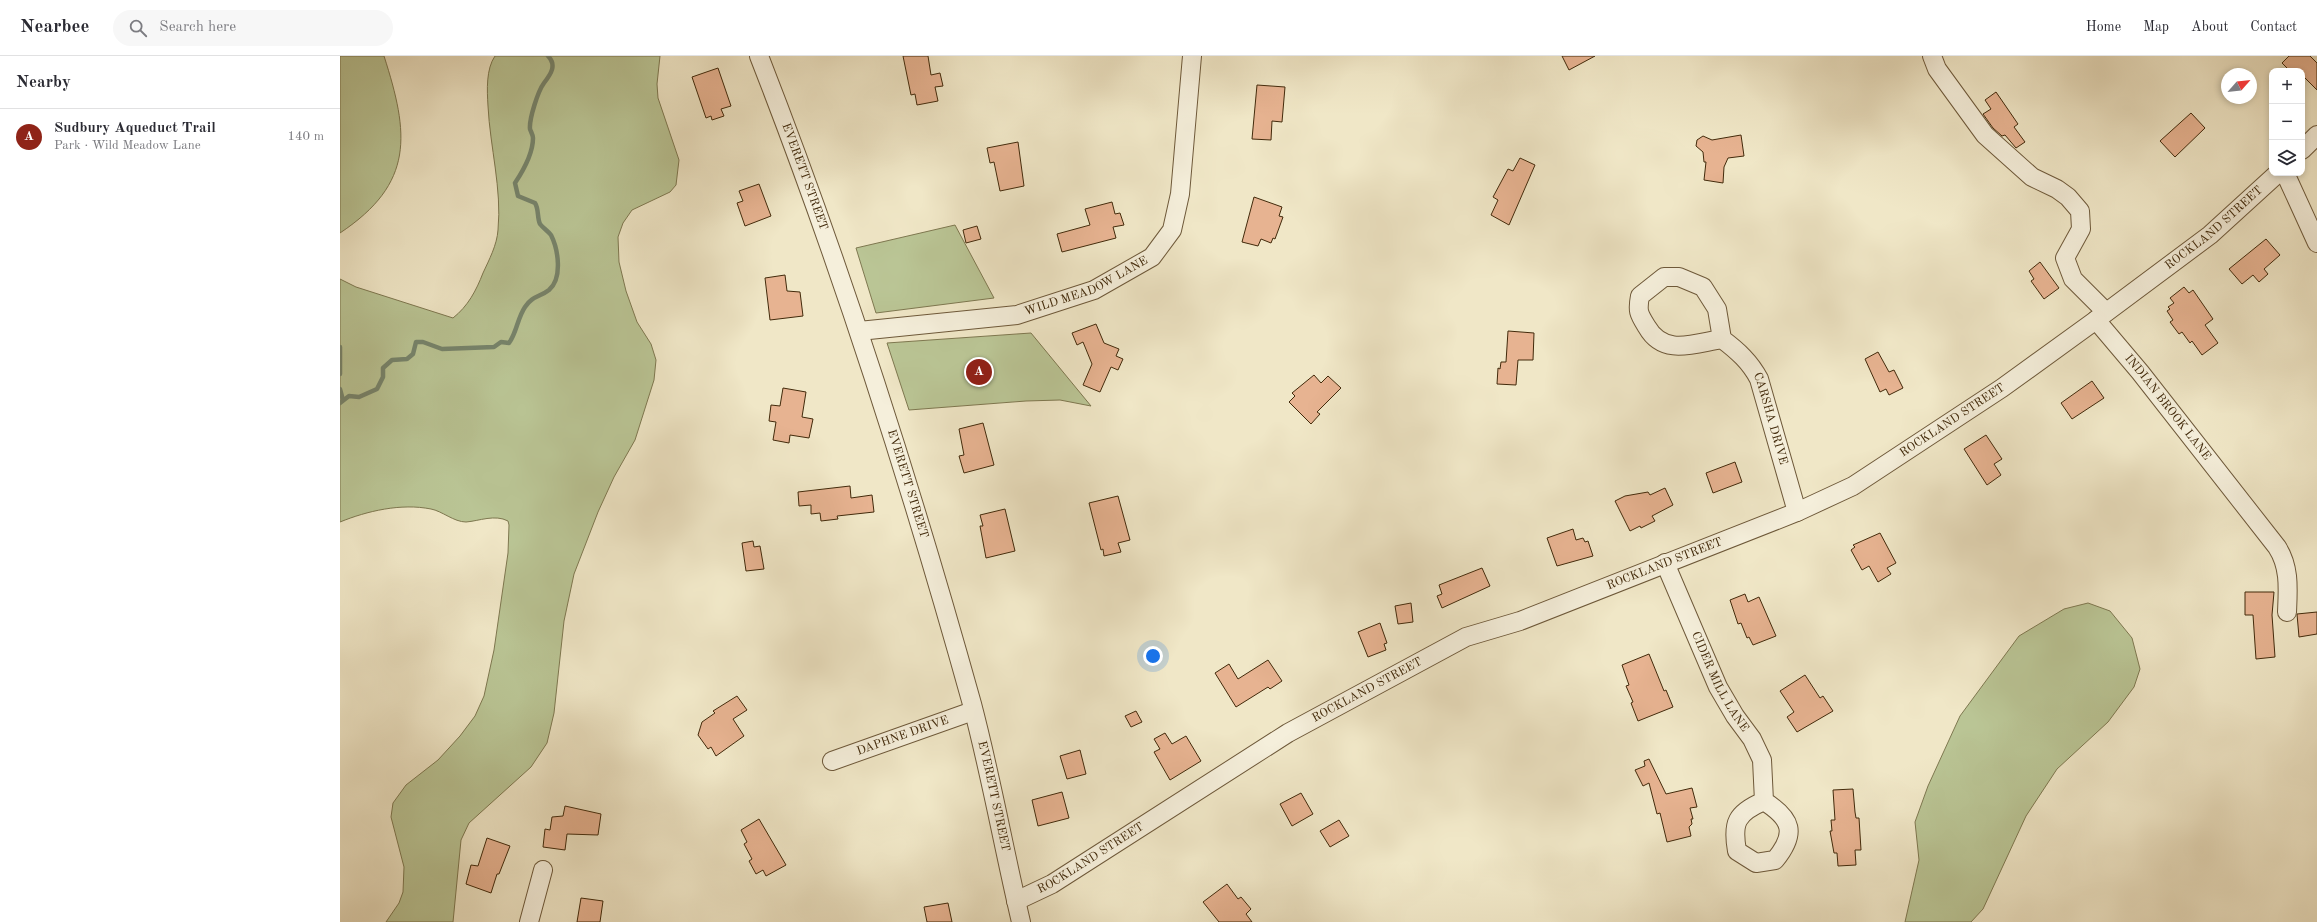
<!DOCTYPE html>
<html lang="en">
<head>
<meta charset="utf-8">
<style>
	body { margin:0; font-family:"Old Standard TT",serif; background:#f7f7f7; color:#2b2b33 }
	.controls { position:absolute; right:12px; top:12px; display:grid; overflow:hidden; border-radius:8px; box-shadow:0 2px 6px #0003 }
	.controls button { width:36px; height:36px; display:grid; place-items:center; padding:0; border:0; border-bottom:1px solid #e1e1e2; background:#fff; color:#2b2b33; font:20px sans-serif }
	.compass { position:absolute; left:1881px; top:12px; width:36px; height:36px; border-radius:50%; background:#fff; box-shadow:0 2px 6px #0003; rotate:63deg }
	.you { position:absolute; left:813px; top:600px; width:14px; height:14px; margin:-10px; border:3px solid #fff; border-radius:50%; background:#1a73e8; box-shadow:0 0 0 6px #1a73e833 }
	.badge { display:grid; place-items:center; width:26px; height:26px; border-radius:50%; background:#8f2418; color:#fff; font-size:13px; font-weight:700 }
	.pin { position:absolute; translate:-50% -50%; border:2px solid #fff; box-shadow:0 1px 4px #0006 }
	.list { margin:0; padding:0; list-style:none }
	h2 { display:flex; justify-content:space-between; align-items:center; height:52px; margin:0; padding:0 16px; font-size:17px }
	h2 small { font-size:13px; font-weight:400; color:#7c7c81 }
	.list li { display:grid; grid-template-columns:26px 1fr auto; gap:12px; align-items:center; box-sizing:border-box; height:56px; padding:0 16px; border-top:1px solid #e1e1e2 }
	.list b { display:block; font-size:15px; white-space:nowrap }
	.list p { margin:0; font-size:13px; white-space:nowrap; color:#7c7c81 }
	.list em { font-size:13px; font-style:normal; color:#7c7c81 }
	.icon { flex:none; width:22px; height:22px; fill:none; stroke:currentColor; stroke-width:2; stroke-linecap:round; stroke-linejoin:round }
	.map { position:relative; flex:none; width:1977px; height:866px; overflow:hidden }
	header { display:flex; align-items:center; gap:24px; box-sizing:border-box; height:56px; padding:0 20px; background:#fff; border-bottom:1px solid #e1e1e2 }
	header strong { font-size:19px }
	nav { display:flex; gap:22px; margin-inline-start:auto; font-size:14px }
	.search { width:280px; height:36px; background:#f7f7f7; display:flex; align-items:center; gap:10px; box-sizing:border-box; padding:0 14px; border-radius:22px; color:#7c7c81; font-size:15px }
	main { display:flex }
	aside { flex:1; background:#fff }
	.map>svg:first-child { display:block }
	.green { fill:#bac595; stroke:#7e7850 }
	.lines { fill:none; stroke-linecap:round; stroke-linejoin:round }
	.stream { stroke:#77856d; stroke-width:4.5 }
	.building { fill:#e7b391; stroke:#422a0b }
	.minor-casing { stroke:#6e593a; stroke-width:20 }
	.minor { stroke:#f5efdb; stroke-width:18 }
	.labels { text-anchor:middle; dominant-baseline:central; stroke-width:3; stroke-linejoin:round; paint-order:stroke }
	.street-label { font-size:12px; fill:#422a0b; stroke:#f5efdb }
</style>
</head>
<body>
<header>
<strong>Nearbee</strong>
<div class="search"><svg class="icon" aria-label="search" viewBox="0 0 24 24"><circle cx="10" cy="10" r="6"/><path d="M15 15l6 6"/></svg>Search here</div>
<nav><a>Home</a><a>Map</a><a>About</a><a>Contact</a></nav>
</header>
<main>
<aside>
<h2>Nearby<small></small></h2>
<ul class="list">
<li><span class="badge">A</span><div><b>Sudbury Aqueduct Trail</b><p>Park · Wild Meadow Lane</p></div><em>140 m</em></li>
</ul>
</aside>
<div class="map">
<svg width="1977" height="866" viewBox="0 0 1977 866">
	<rect width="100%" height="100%" fill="#f0e7c7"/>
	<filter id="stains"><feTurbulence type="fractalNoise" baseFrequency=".005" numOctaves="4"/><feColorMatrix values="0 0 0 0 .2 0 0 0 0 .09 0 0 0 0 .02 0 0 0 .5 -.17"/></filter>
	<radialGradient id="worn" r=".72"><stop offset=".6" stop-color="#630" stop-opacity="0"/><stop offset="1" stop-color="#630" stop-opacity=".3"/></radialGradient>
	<g class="green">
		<path d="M0,0H44C69,78 75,127 0,177Z"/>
		<path d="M155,0H320L317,28L318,42L339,104L336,129L330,136L292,154L283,167L278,181L279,206L286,235L297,266L311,288L316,304L314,324L295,384L274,421L258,456L234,518L224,565L214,657L207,687L191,711L129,767L121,784L113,866H46L59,847L63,836L64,811L51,761L53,747L66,729L98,704L120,680L135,660L144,640L154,594L168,497L169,469L168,465C155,458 139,465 126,466C114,466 102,455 91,453C61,447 27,455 0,466V223L16,231L113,262C128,250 136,235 143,217C149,204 157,189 158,174C162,133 150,91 148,50C147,34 146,13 155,0Z"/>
		<polygon points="615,169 654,242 536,257 516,192"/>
		<polygon points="691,277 751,350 720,344 686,345 569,354 547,287"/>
		<polygon points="1748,547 1770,555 1792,582 1800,613 1794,631 1768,666 1717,713 1686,760 1643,853 1631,866 1565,866 1579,804 1575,766 1588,730 1620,660 1679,580 1724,553"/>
	</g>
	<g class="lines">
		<g class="stream">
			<polyline points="0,291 0,318"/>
			<polyline points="0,333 3,344"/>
			<path d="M0,347L9,340L19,341L37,333L43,321V312L52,304L67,303L73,298L76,286H83L102,293L154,291L161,286L169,287C177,276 177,263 185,251C192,240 200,241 209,234C223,222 218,193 211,179C208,175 203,172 200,168C197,162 199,153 195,147L178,140L175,127C183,115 193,98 193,82C193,79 191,76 190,73C189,63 198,35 204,27C211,18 217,9 208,0"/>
		</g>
	</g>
	<g class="building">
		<polygon points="563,0 588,0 591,19 600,17 603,30 595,31 598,45 577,49 575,38 571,39"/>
		<polygon points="1222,0 1255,0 1229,14"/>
		<polygon points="1949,0 1970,0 1977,7 1977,34 1962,19 1962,15 1950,15 1942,7"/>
		<polygon points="378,12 391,50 381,53 384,60 372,64 371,60 366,62 352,21"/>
		<polygon points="917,29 945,31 942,66 932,65 931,84 912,83"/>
		<polygon points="1656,36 1678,68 1674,71 1685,86 1676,92 1665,79 1662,80 1653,72 1643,58 1651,53 1645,44"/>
		<polygon points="1851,57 1865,72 1835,101 1820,85"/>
		<polygon points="1401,79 1404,100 1388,102 1384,111 1383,127 1364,124 1366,106 1364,106 1363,96 1356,90 1357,84 1363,80 1372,84"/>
		<polygon points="678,86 684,130 660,135 654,106 650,107 647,92"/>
		<polygon points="1180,102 1195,109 1169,169 1151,159 1158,144 1153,141 1168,113 1173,115"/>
		<polygon points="419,128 431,160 405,170 397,147 403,145 399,135"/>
		<polygon points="914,141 942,151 939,160 943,161 935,183 933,182 931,187 921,183 918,190 902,186"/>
		<polygon points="772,146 775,158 780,157 784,169 773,171 776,182 722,196 717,178 750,169 745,153"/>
		<polygon points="637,170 641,183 626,187 623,174"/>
		<polygon points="1926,183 1940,199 1924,213 1928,218 1919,226 1913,219 1902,228 1889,213"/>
		<polygon points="1700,206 1719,232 1704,243 1691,225 1694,223 1689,215"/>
		<polygon points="445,219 447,235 460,236 463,260 430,264 425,222"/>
		<polygon points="1844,231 1849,237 1853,234 1873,263 1865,269 1878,287 1862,299 1852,285 1850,287 1842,276 1839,278 1830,266 1833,264 1827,255 1830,253 1828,251 1834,247 1830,242"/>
		<polygon points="756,268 764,287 779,293 776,300 783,303 778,314 771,311 760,336 743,329 752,308 743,286 737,289 732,277"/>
		<polygon points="1168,275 1194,277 1193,304 1178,304 1176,329 1157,328 1158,312 1160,313 1161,306 1166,306"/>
		<polygon points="1538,296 1549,316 1554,314 1563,332 1549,339 1546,333 1540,336 1525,303"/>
		<polygon points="974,319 981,327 988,320 1001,332 977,356 980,358 971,368 949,346 955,340 952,337"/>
		<polygon points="1752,325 1764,342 1732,363 1721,347"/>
		<polygon points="443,332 466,336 462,361 473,363 469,382 450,379 449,387 433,384 436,366 429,365 431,349 440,350"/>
		<polygon points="643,367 654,409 624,417 619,400 624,399 619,373"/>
		<polygon points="1646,379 1662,403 1654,408 1661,419 1647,429 1624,393"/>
		<polygon points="1395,406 1402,426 1373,437 1366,417"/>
		<polygon points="510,430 511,442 532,439 534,456 497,460 498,463 481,465 480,457 471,458 471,449 459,450 458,436"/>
		<polygon points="1325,432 1333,449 1312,460 1315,465 1301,472 1300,470 1290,475 1275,445 1285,440 1308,436 1310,439"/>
		<polygon points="778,440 790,484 778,487 781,496 764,500 763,493 761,494 749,447"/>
		<polygon points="665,453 675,495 646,502 640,470 643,470 640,459"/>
		<polygon points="1233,473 1236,484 1243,482 1245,486 1248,485 1253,500 1217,510 1207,482"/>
		<polygon points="1540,477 1556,507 1547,512 1551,518 1538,526 1529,510 1522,514 1511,494 1515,491 1513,489"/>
		<polygon points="413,485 414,491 420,490 424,513 406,515 402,487"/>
		<polygon points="1142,512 1150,530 1102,552 1097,540 1102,538 1099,529"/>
		<polygon points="1905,536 1934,536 1932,559 1935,601 1916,603 1913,559 1905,559"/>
		<polygon points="1405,538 1408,546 1419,541 1436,580 1413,589 1409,581 1407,582 1401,567 1398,568 1390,544"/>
		<polygon points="1071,547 1073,566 1058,568 1055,550"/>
		<polygon points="1977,556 1977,578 1959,581 1957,558"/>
		<polygon points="1040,567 1047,587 1044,588 1046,594 1028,601 1018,576"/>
		<polygon points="1309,598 1324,635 1326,634 1333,651 1298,665 1291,647 1293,646 1286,630 1289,629 1282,609"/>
		<polygon points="928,604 942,625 930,633 928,631 896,651 875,617 889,608 898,623"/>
		<polygon points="1465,619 1480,642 1483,640 1493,655 1457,676 1447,661 1454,656 1440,635"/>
		<polygon points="397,640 407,654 393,663 404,680 376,700 371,691 368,693 358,679 362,666 375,657 373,655"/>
		<polygon points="796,655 802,666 791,671 785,660"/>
		<polygon points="825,677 832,688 846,680 861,705 830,724 814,696 820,693 814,683"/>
		<polygon points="740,694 746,718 727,723 720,700"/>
		<polygon points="1309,703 1326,738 1352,732 1357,751 1350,752 1353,763 1351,763 1352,768 1349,771 1351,780 1327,786 1320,757 1317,758 1309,727 1303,730 1295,714 1305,710 1304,705"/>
		<polygon points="1513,733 1515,756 1516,762 1519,762 1521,794 1515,794 1516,809 1498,810 1497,797 1494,797 1490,775 1492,775 1491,764 1495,764 1493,734"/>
		<polygon points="722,736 729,762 698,770 692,744"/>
		<polygon points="961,737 973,758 952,770 940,748"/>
		<polygon points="225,750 261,758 258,779 227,778 225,794 203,791 205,773 210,774 212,761 223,760"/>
		<polygon points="419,763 446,809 426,820 423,814 416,818 409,805 412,803 404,788 407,786 401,774"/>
		<polygon points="999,764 1009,780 990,791 980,775"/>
		<polygon points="147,782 170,790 159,818 157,818 151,837 126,828 131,809 138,810"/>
		<polygon points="887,828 898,843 901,841 911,853 906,858 912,866 879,866 863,846"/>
		<polygon points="241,842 263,845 260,866 237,866"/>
		<polygon points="608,847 612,866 587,866 584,851"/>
	</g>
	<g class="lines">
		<g class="minor-casing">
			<g id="minor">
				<path id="s1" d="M419,0C502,212 571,429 632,648C651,720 664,794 681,866"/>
				<polyline points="1592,0 1597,13 1645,79 1692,121 1717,133 1728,141 1740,155 1741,173 1725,202 1733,223 1766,256"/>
				<polyline points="1962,94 1977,79"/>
				<polyline points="1945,117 1977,187"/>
				<path id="s2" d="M1756,264L1800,316L1937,491C1950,511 1948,533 1947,556"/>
				<path id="s3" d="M519,275L677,259L754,234L812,201L832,174L840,138L852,0"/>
				<path id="s4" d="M1382,283L1377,253L1363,231L1339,221H1324L1300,240C1297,256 1299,258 1307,271C1324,301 1355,287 1382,283C1398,295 1410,306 1419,323L1457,456"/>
				<path id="s5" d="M1325,507L1378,631L1395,660L1412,683L1422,704L1424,745C1396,757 1392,767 1397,795L1416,807L1435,804C1457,777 1452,763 1424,745"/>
				<path id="s6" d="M492,705L633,655"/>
				<path id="s7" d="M676,845L712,828L948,677L1126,581L1180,565L1457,456L1513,430L1662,332L1756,264L1870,179L1938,117"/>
				<polyline points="189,866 203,814"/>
			</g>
		</g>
		<use href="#minor" class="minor"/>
	</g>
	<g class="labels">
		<g class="street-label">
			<text stroke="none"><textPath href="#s1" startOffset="129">EVERETT STREET</textPath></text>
			<text stroke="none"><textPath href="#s7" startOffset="1382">ROCKLAND STREET</textPath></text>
			<text stroke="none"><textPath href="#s3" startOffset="234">WILD MEADOW LANE</textPath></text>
			<text stroke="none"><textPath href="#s2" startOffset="113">INDIAN BROOK LANE</textPath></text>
			<text stroke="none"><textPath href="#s4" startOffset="340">CARSHA DRIVE</textPath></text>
			<text stroke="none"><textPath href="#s7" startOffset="1057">ROCKLAND STREET</textPath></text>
			<text stroke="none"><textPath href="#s1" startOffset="453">EVERETT STREET</textPath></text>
			<text stroke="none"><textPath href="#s7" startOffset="734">ROCKLAND STREET</textPath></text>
			<text stroke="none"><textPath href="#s5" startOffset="131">CIDER MILL LANE</textPath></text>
			<text stroke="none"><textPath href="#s7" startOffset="410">ROCKLAND STREET</textPath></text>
			<text stroke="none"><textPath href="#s6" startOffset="75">DAPHNE DRIVE</textPath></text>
			<text stroke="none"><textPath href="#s1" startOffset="777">EVERETT STREET</textPath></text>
			<text stroke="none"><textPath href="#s7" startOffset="86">ROCKLAND STREET</textPath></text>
		</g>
	</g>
	<rect width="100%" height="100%" filter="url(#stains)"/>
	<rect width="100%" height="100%" fill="url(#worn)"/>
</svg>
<div class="controls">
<button>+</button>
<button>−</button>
<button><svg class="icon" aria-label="layers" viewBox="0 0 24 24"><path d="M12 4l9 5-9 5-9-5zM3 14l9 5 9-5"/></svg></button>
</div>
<svg class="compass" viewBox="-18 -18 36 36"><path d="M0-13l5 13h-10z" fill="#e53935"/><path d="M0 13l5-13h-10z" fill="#7c7c81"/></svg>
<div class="you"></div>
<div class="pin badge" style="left:639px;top:316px">A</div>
</div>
</main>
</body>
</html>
